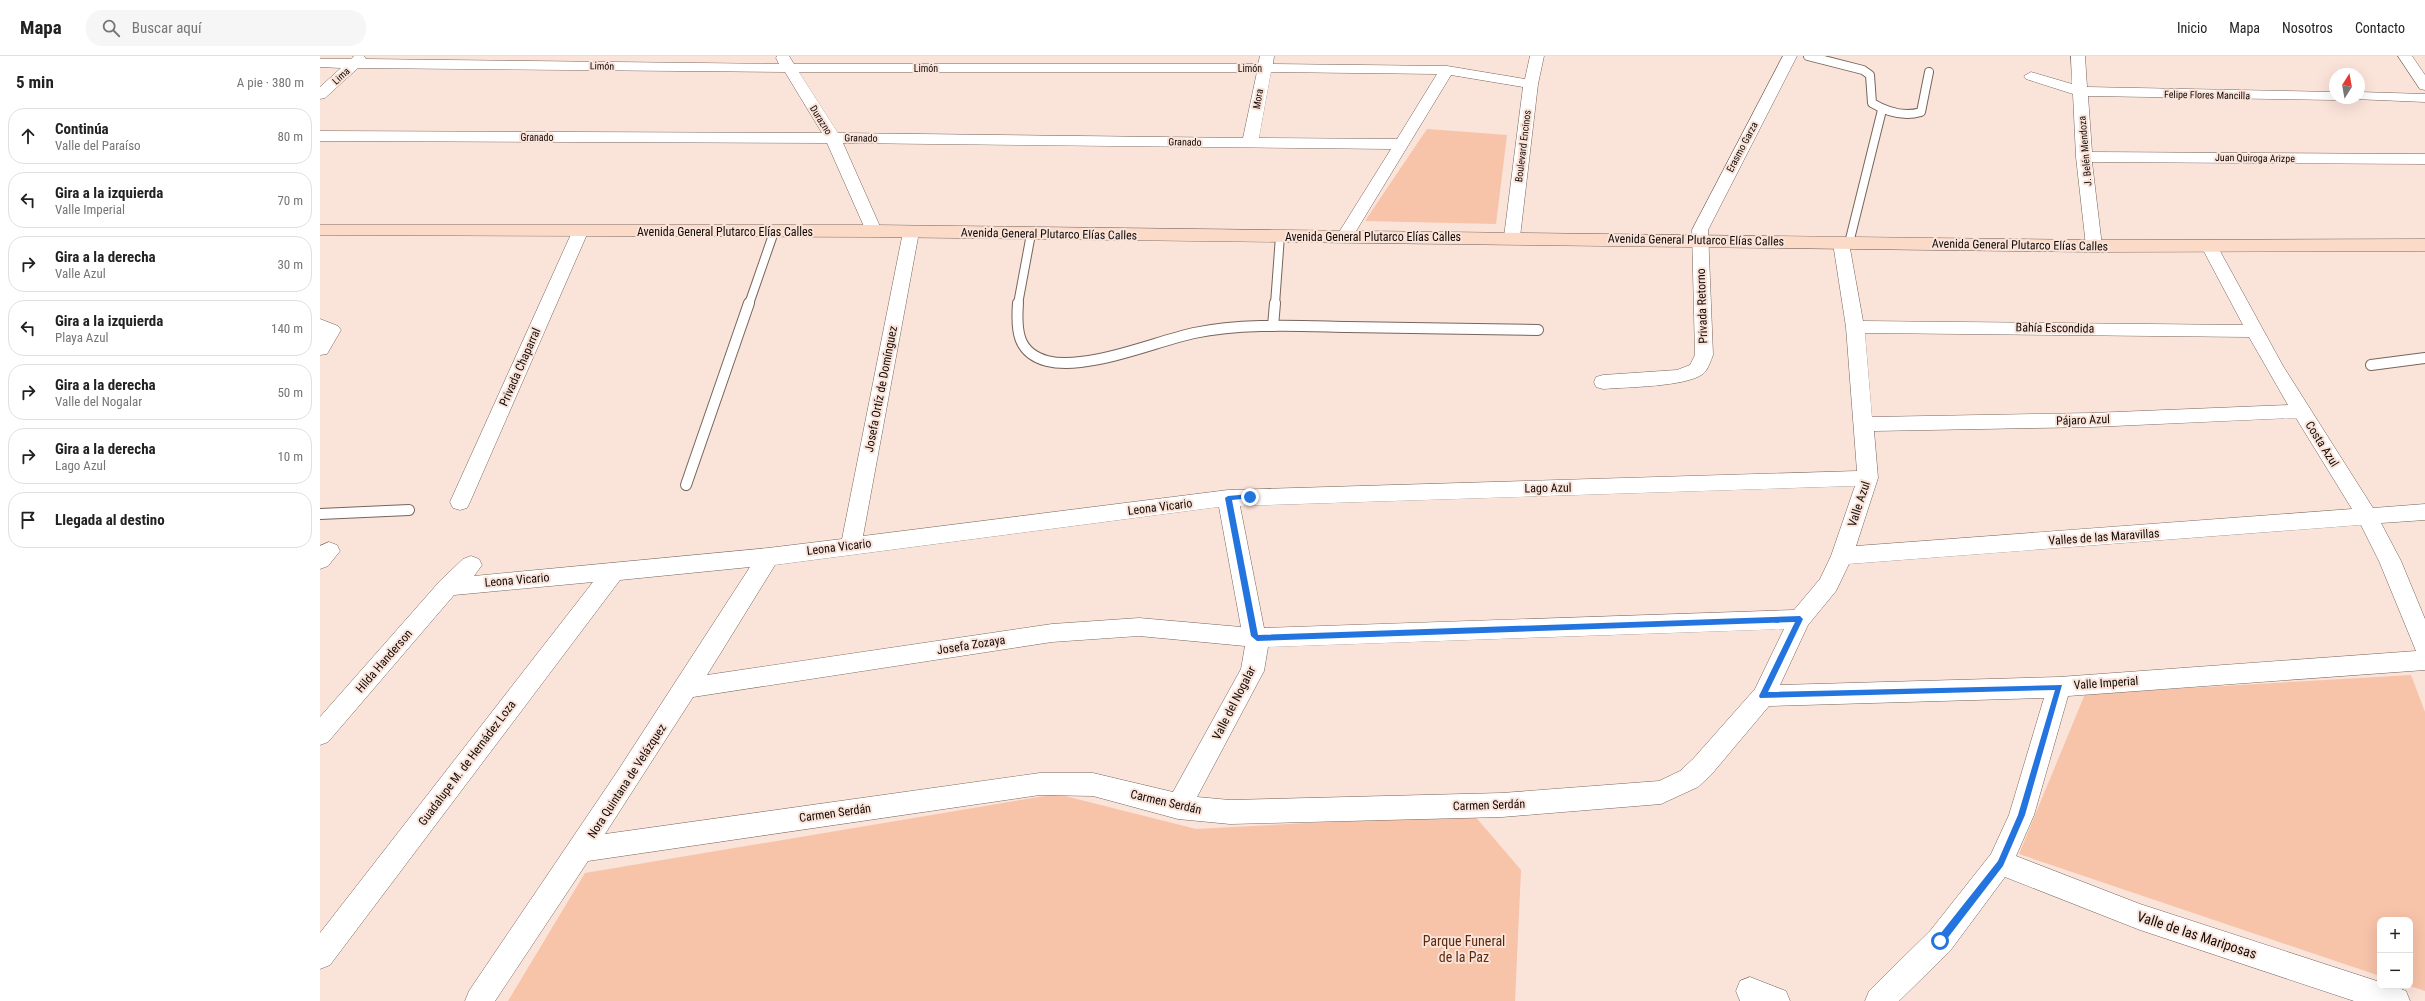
<!DOCTYPE html>
<html lang="es">
<head>
<meta charset="utf-8">
<style>
	body { margin:0; font-family:"Roboto Condensed",sans-serif; background:#f6f6f6; color:#222 }
	.controls { position:absolute; right:12px; bottom:12px; display:grid; overflow:hidden; border-radius:8px; box-shadow:0 4px 16px #0002 }
	.controls button { width:36px; height:36px; display:grid; place-items:center; padding:0; border:0; border-bottom:1px solid #e0e0e0; background:#fff; color:#222; font:20px sans-serif }
	.compass { position:absolute; left:2009px; top:12px; width:36px; height:36px; border-radius:50%; background:#fff; box-shadow:0 4px 16px #0002; rotate:11deg }
	.stop { position:absolute; width:12px; height:12px; margin:-9px; border:3px solid #2374df; border-radius:50%; background:#fff }
	.stop.end { background:#2374df; border-color:#fff; box-shadow:0 1px 4px #0008 }
	.list { margin:0; padding:0; list-style:none }
	h2 { display:flex; justify-content:space-between; align-items:center; height:52px; margin:0; padding:0 16px; font-size:17px }
	h2 small { font-size:13px; font-weight:400; color:#767676 }
	.list li { display:grid; grid-template-columns:26px 1fr auto; gap:12px; align-items:center; box-sizing:border-box; height:56px; margin:0 8px 8px; padding:0 8px; border:1px solid #e0e0e0; border-radius:16px }
	.list b { display:block; font-size:15px; white-space:nowrap }
	.list p { margin:0; font-size:13px; white-space:nowrap; color:#767676 }
	.list em { font-size:13px; font-style:normal; color:#767676 }
	.icon { flex:none; width:22px; height:22px; fill:none; stroke:currentColor; stroke-width:2; stroke-linecap:round; stroke-linejoin:round }
	.map { position:relative; flex:none; width:2105px; height:945px; overflow:hidden }
	header { display:flex; align-items:center; gap:24px; box-sizing:border-box; height:56px; padding:0 20px; background:#fff; border-bottom:1px solid #e0e0e0 }
	header strong { font-size:19px }
	nav { display:flex; gap:22px; margin-inline-start:auto; font-size:14px }
	.search { width:280px; height:36px; background:#f6f6f6; display:flex; align-items:center; gap:10px; box-sizing:border-box; padding:0 14px; border-radius:16px; color:#767676; font-size:15px }
	main { display:flex }
	aside { flex:1; background:#fff }
	.map>svg:first-child { display:block }
	.green { fill:#f7c3a9 }
	.lines { fill:none; stroke-linecap:round; stroke-linejoin:round }
	.lane-far1-casing { stroke:#77655b; stroke-width:10 }
	.lane-casing { stroke:#77655b; stroke-width:12 }
	.street-casing { stroke:#77655b; stroke-width:1 }
	.secondary-casing { stroke:#77655b; stroke-width:1 }
	.lane-far1 { stroke:#fff; stroke-width:8 }
	.lane { stroke:#fff; stroke-width:10 }
	.street { fill:#fff; fill-rule:evenodd }
	.secondary { fill:#fcdac8; fill-rule:evenodd }
	.route { fill:#2374df }
	.labels { text-anchor:middle; dominant-baseline:central; stroke-width:4; stroke-linejoin:round; paint-order:stroke }
	.far-street-label { font-size:10px; fill:#110a07; stroke:#fae3d9 }
	.street-label { font-size:12px; fill:#110a07; stroke:#fae3d9 }
	.near-street-label { font-size:14px; fill:#110a07; stroke:#fae3d9 }
	.near-park-label { font-size:14px; fill:#5b2a0d; stroke:#fae3d9 }
</style>
</head>
<body>
<header>
<strong>Mapa</strong>
<div class="search"><svg class="icon" aria-label="search" viewBox="0 0 24 24"><circle cx="10" cy="10" r="6"/><path d="M15 15l6 6"/></svg>Buscar aquí</div>
<nav><a>Inicio</a><a>Mapa</a><a>Nosotros</a><a>Contacto</a></nav>
</header>
<main>
<aside>
<h2>5 min<small>A pie · 380 m</small></h2>
<ul class="list">
<li><svg class="icon" aria-label="ahead" viewBox="0 0 24 24"><path d="M12 20V5M6 11l6-6 6 6"/></svg><div><b>Continúa</b><p>Valle del Paraíso</p></div><em>80 m</em></li>
<li><svg class="icon" aria-label="left" viewBox="0 0 24 24"><path d="M17 20v-9H6M10 6l-5 5 5 5"/></svg><div><b>Gira a la izquierda</b><p>Valle Imperial</p></div><em>70 m</em></li>
<li><svg class="icon" aria-label="right" viewBox="0 0 24 24"><path d="M7 20v-9h11M14 6l5 5-5 5"/></svg><div><b>Gira a la derecha</b><p>Valle Azul</p></div><em>30 m</em></li>
<li><svg class="icon" aria-label="left" viewBox="0 0 24 24"><path d="M17 20v-9H6M10 6l-5 5 5 5"/></svg><div><b>Gira a la izquierda</b><p>Playa Azul</p></div><em>140 m</em></li>
<li><svg class="icon" aria-label="right" viewBox="0 0 24 24"><path d="M7 20v-9h11M14 6l5 5-5 5"/></svg><div><b>Gira a la derecha</b><p>Valle del Nogalar</p></div><em>50 m</em></li>
<li><svg class="icon" aria-label="right" viewBox="0 0 24 24"><path d="M7 20v-9h11M14 6l5 5-5 5"/></svg><div><b>Gira a la derecha</b><p>Lago Azul</p></div><em>10 m</em></li>
<li><svg class="icon" aria-label="arrive" viewBox="0 0 24 24"><path d="M6 21V4h12l-3 4 3 4H6"/></svg><div><b>Llegada al destino</b></div></li>
</ul>
</aside>
<div class="map">
<svg width="2105" height="945" viewBox="0 0 2105 945">
	<rect width="100%" height="100%" fill="#fae3d9"/>
	<g class="green">
		<polygon points="1107,73 1187,79 1176,168 1045,165"/>
		<polygon points="2091,619 2105,656 2105,935 2090,930 2090,864 2060,864 2060,920 1699,798 1765,638"/>
		<polygon points="737,738 876,773 1153,758 1201,814 1195,945 188,945 265,817"/>
	</g>
	<g class="lines">
		<g class="lane-far1-casing">
			<g id="lane-far1">
				<path d="M1488,0L1543,14L1550,19L1552,47C1567,56 1584,61 1601,56L1609,16"/>
				<polyline points="1529,187 1562,54"/>
				<polyline points="429,248 454,176"/>
				<polyline points="698,248 711,178"/>
				<polyline points="955,248 960,180"/>
			</g>
		</g>
		<g class="lane-casing">
			<g id="lane">
				<path d="M698,247C696,274 697,297 727,305C767,315 833,286 874,277C924,267 977,270 1028,271C1091,272 1155,273 1218,274"/>
				<polyline points="953,270 955,247"/>
				<polyline points="2051,309 2105,302"/>
				<polyline points="366,429 429,247"/>
				<polyline points="0,458 89,454"/>
			</g>
		</g>
		<g class="street-casing">
			<g id="street">
				<path d="M34,0H44L46,3L459,8L456,2L457,0H469L474,8H938L940,0H954L953,8L1127,10L1205,23L1210,0H1224L1218,28L1200,181L1198,185H1186L1184,181L1203,31L1131,19L1030,185H1018L1016,181L1071,93L523,87L562,175L560,179H548L546,175L507,87L0,85V75L502,77L465,16L38,12L5,42L0,43V31L21,12L0,11V3H31ZM479,16H937L923,82L518,77ZM951,16L1117,18L1077,83L939,82Z"/>
				<path d="M1463,0H1477L1388,174L1393,299C1391,304 1388,314 1383,318C1365,331 1307,331 1283,333L1276,331L1274,326L1276,321L1283,319L1357,314L1370,309L1375,299L1372,174Z"/>
				<polygon points="1751,0 1765,0 1767,31 2015,36 2015,42 2021,42 2015,44 1768,40 1772,96 2105,98 2105,108 1772,106 1782,190 1780,194 1768,194 1766,190 1756,101 1753,38 1706,23 1704,20 1711,16 1752,28"/>
				<polygon points="2078,0 2092,0 2105,19 2105,34 2100,33"/>
				<polygon points="2039,36 2105,38 2105,46 2034,43 2039,42"/>
				<polygon points="260,171 266,172 268,176 150,446 147,452 140,454 133,452 130,446 252,176 254,172"/>
				<path d="M591,171L597,172L599,176L543,480L908,434L1537,415L1526,271L1513,187L1515,183H1527L1529,187L1543,265L1923,269L1881,190L1883,186H1895L1963,310L2053,452L2105,448V464L2061,467L2081,505L2105,563V614L1748,640L1714,759L1696,800L1820,848L2060,926V930H2073L2086,935L2090,945H2034L1820,874L1685,821L1630,895L1579,945H1545L1549,935L1610,875L1671,798L1689,759L1724,642L1449,650L1391,719L1378,731L1341,748L1182,761L910,768L858,763L773,740L720,739L268,805L175,945H145L149,935L297,716L430,511L300,524L10,909L0,913V877L273,526L134,539L8,686L0,689V661L120,525L143,503L151,500L159,503L162,509L154,520L448,492L522,483L583,176L585,172ZM1545,277L1929,281L1968,349L1772,357L1552,361ZM1976,362L2032,453L1536,490L1558,422L1554,375L1772,371ZM1535,430L1511,500L1500,523L1474,554L944,572L920,450ZM899,451L921,571L819,562L732,568L387,619L455,509ZM2041,469L2059,505L2096,595L1739,621L1460,629L1488,569L1516,535L1529,508ZM1464,573L1435,633L1373,703L1360,715L1339,725L1182,737L910,744L877,741L944,615L948,591ZM819,580L925,590L921,613L853,736L773,717H720L285,778L373,641L732,586Z"/>
				<polygon points="0,263 18,270 21,274 7,298 0,299"/>
				<polygon points="9,486 17,489 20,495 8,510 0,513 0,490"/>
				<polygon points="1430,921 1466,935 1470,945 1420,945 1416,935 1420,925"/>
			</g>
		</g>
		<g class="secondary-casing">
			<polygon id="secondary" points="0,169 554,169 1774,184 2105,183 2105,195 1774,196 554,181 0,179"/>
		</g>
		<use href="#lane-far1" class="lane-far1"/>
		<use href="#lane" class="lane"/>
		<use href="#street" class="street"/>
		<use href="#secondary" class="secondary"/>
	</g>
	<polygon class="route" points="930,438 932,442 912,444 938,579 1480,560 1483,563 1448,636 1742,629 1705,759 1683,810 1623,888 1617,888 1617,882 1678,805 1698,759 1735,634 1440,642 1439,640 1475,566 937,585 931,580 905,442 908,440"/>
	<g class="labels">
		<g class="far-street-label">
			<text transform="translate(282 10) rotate(1)">Limón</text>
			<text x="606" y="12">Limón</text>
			<text x="930" y="12">Limón</text>
			<text transform="translate(21 20) rotate(-43)">Lima</text>
			<text transform="translate(1887 39) rotate(1)">Felipe Flores Mancilla</text>
			<text transform="translate(938 43) rotate(-80)">Mora</text>
			<text transform="translate(501 64) rotate(58)">Durazno</text>
			<text x="217" y="81">Granado</text>
			<text transform="translate(541 82) rotate(1)">Granado</text>
			<text transform="translate(865 86) rotate(1)">Granado</text>
			<text transform="translate(1203 90) rotate(-83)">Boulevard Encinos</text>
			<text transform="translate(1422 91) rotate(-62)">Erasmo Garza</text>
			<text transform="translate(1765 95) rotate(-95)">J. Belén Mendoza</text>
			<text transform="translate(1935 102) rotate(1)">Juan Quiroga Arizpe</text>
		</g>
		<g class="street-label">
			<text x="405" y="176">Avenida General Plutarco Elías Calles</text>
			<text transform="translate(729 178) rotate(1)">Avenida General Plutarco Elías Calles</text>
			<text x="1053" y="181">Avenida General Plutarco Elías Calles</text>
			<text transform="translate(1376 184) rotate(1)">Avenida General Plutarco Elías Calles</text>
			<text transform="translate(1700 189) rotate(1)">Avenida General Plutarco Elías Calles</text>
			<text transform="translate(1382 250) rotate(-92)">Privada Retorno</text>
			<text transform="translate(1735 272) rotate(1)">Bahía Escondida</text>
			<text transform="translate(200 311) rotate(-66)">Privada Chaparral</text>
			<text transform="translate(561 333) rotate(-79)">Josefa Ortíz de Domínguez</text>
			<text transform="translate(1763 364) rotate(-2)">Pájaro Azul</text>
			<text transform="translate(2002 388) rotate(58)">Costa Azul</text>
			<text transform="translate(1228 432) rotate(-1)">Lago Azul</text>
			<text transform="translate(1539 448) rotate(-72)">Valle Azul</text>
			<text transform="translate(840 451) rotate(-7)">Leona Vicario</text>
			<text transform="translate(1784 481) rotate(-4)">Valles de las Maravillas</text>
			<text transform="translate(519 491) rotate(-7)">Leona Vicario</text>
			<text transform="translate(197 524) rotate(-5)">Leona Vicario</text>
			<text transform="translate(651 589) rotate(-9)">Josefa Zozaya</text>
			<text transform="translate(64 605) rotate(-49)">Hilda Handerson</text>
			<text transform="translate(1786 627) rotate(-4)">Valle Imperial</text>
			<text transform="translate(914 647) rotate(-63)">Valle del Nogalar</text>
			<text transform="translate(147 707) rotate(-53)">Guadalupe M. de Hernádez Loza</text>
			<text transform="translate(307 725) rotate(-57)">Nora Quintana de Velázquez</text>
			<text transform="translate(846 746) rotate(13)">Carmen Serdán</text>
			<text transform="translate(1169 749) rotate(-2)">Carmen Serdán</text>
			<text transform="translate(515 757) rotate(-8)">Carmen Serdán</text>
		</g>
		<g class="near-street-label">
			<text transform="translate(1877 879) rotate(18)">Valle de las Mariposas</text>
		</g>
		<g class="near-park-label">
			<text x="1144" y="885">Parque Funeral<tspan x="1144" dy="16">de la Paz</tspan></text>
		</g>
	</g>
</svg>
<div class="controls">
<button>+</button>
<button>−</button>
</div>
<svg class="compass" viewBox="-18 -18 36 36"><path d="M0-13l5 13h-10z" fill="#e53935"/><path d="M0 13l5-13h-10z" fill="#767676"/></svg>
<div class="stop" style="left:1620px;top:885px"></div>
<div class="stop end" style="left:930px;top:441px"></div>
</div>
</main>
</body>
</html>
